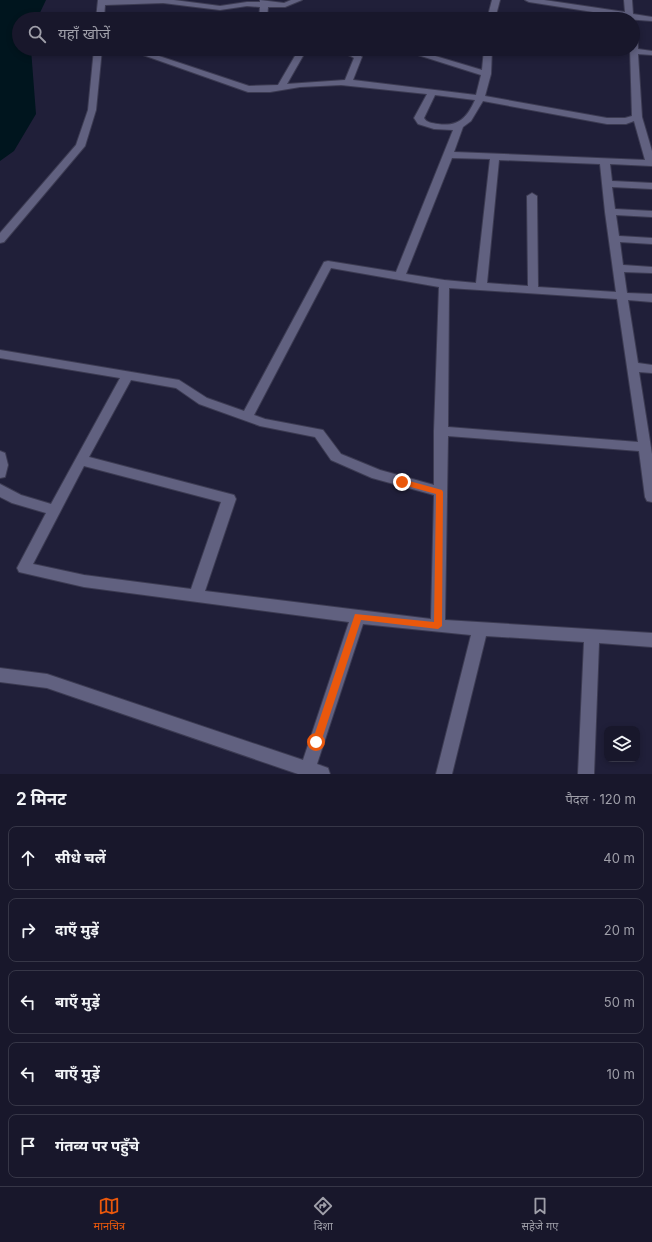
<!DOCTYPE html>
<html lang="hi">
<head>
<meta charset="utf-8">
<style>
	body { margin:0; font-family:Inter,"Noto Sans Devanagari",sans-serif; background:#212033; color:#f1f3f6 }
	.controls { position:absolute; right:12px; bottom:12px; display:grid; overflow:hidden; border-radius:8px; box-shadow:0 2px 6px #0003 }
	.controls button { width:36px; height:36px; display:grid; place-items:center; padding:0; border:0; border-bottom:1px solid #363647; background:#18172b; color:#f1f3f6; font:20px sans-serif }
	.stop { position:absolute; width:12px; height:12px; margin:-9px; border:3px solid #ea580c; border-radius:50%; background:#fff }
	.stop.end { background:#ea580c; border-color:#fff; box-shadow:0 1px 4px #0008 }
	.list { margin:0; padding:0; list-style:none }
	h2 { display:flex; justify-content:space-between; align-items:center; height:52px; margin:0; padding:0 16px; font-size:17px }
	h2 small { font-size:13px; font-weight:400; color:#9f9fa9 }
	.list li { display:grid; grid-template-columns:26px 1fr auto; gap:12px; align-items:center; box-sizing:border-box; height:64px; margin:0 8px 8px; padding:0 8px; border:1px solid #363647; border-radius:8px }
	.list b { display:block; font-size:15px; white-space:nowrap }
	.list em { font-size:13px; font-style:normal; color:#9f9fa9 }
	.icon { flex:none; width:22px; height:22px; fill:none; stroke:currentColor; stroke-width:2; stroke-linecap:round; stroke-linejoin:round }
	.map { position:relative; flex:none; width:652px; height:774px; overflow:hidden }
	.search { position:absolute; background:#18172b; box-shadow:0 2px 6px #0003; left:12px; right:12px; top:12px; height:44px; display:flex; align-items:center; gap:10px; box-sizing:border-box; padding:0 14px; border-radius:22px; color:#9f9fa9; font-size:15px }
	.sheet { height:412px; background:#18172b }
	nav { display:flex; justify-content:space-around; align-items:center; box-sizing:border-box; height:56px; border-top:1px solid #363647; background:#18172b; font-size:11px; color:#9f9fa9 }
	nav a { display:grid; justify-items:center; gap:2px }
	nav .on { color:#ea580c }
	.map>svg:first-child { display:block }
	.water { fill:#00151e }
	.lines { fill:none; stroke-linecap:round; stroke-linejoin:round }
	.street-casing { stroke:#3c3b52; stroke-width:2 }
	.street { fill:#616180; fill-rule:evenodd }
	.route { fill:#ea580c }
</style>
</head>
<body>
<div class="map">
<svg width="652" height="774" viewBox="0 0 652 774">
	<rect width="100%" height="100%" fill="#201f39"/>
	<polygon class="water" points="0,0 46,0 37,19 19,19 19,49 31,49 36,114 14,151 0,161"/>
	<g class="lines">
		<g class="street-casing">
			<g id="street">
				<polygon points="98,0 174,0 220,6 247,2 260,2 260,0 284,3 291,0 302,0 285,7 268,7 267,19 259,19 260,7 247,6 220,10 163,3 105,5 104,19 96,19"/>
				<polygon points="492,0 500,0 495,19 487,19"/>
				<polygon points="525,0 544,0 625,12 624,0 632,0 633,14 652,17 652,21 625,19 625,17 529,2"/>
				<path d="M633,25L637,27L638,49L652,51V55L638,54L642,117L652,151V166L610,164L612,181L652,183V189L612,187L615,209L652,211V217L616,215L619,236L652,238V244L620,242L623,265L652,267V273L624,272L627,293L652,294V302L628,300L638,363L652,365V373L639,372L652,454V502L647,501L645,497L639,451L448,436L445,620L652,633V647L599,643L594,774H578L584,642L486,636L452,774H436L471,635L363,624L317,764L328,768L330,774H298L47,688L0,682V668L47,674L303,760L349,622L84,587L19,572L17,568L46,513L12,503L0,497V484L21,495L51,504L120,378L0,358V350L179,380L207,398L244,411L324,262L328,261L396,272L453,130L434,129L418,124L414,118L427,94L341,85L300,87L270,92H248L126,49H138L249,86L278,85L299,49H307L287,84L345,80L354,58C345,51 332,55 324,49C337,49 353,46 362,57L353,80L476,95L481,75L399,49H412L482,70L484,49H492L491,74L485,96L607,118H625L632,116L630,49H633ZM435,95L475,100C467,118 458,127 438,124C432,123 427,123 424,118ZM483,101L607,124H626L634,121L645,160L454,152L463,127L471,121ZM452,158L490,159L476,283L444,280L406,274ZM499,160L600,164L605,212L616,292L538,287L537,196L532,193L527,196L528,286L487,283ZM331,268L439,287L434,431V485L380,470L341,454L323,430L265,419L254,415ZM449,288L617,299L638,442L448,427ZM131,380L176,388L199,404L260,426L315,437L331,460L372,478L434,495L431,619L205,591L236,499L234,495L89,457ZM84,466L221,502L191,589L84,575L33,564Z"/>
				<polygon points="94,49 102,49 96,110 85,146 4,242 0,243 0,233 76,145 88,110"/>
				<polygon points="0,451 5,453 8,465 5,477 0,478"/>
			</g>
		</g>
		<use href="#street" class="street"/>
	</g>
	<polygon class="route" points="402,479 442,490 443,492 442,626 438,629 361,620 321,742 316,746 312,742 355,614 434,622 436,494 400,484 400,480"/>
</svg>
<div class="controls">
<button><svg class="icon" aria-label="layers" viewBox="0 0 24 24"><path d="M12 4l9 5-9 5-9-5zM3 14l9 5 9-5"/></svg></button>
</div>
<div class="stop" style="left:316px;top:742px"></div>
<div class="stop end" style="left:402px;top:482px"></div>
<div class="search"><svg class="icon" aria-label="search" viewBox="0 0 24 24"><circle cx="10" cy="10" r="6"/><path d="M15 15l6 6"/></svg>यहाँ खोजें</div>
</div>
<section class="sheet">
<h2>2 मिनट<small>पैदल · 120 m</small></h2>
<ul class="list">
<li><svg class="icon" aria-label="ahead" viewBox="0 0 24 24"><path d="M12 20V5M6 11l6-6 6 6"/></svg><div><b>सीधे चलें</b></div><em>40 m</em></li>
<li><svg class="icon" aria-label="right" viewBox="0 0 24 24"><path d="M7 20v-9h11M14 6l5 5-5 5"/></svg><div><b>दाएँ मुड़ें</b></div><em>20 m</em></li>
<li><svg class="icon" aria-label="left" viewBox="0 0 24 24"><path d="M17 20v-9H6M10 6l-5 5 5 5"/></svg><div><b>बाएँ मुड़ें</b></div><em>50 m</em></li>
<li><svg class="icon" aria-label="left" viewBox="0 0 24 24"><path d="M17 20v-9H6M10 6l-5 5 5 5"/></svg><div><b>बाएँ मुड़ें</b></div><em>10 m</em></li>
<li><svg class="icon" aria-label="arrive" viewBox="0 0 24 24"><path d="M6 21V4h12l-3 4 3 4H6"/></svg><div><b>गंतव्य पर पहुँचे</b></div></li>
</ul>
</section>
<nav>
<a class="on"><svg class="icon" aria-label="map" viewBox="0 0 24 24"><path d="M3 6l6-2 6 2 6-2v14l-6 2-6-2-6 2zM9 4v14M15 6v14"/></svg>मानचित्र</a>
<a><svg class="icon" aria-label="directions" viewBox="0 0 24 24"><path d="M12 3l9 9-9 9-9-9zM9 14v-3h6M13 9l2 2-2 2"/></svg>दिशा</a>
<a><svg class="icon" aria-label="saved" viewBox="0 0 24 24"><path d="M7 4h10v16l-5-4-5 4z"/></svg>सहेजे गए</a>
</nav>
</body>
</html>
